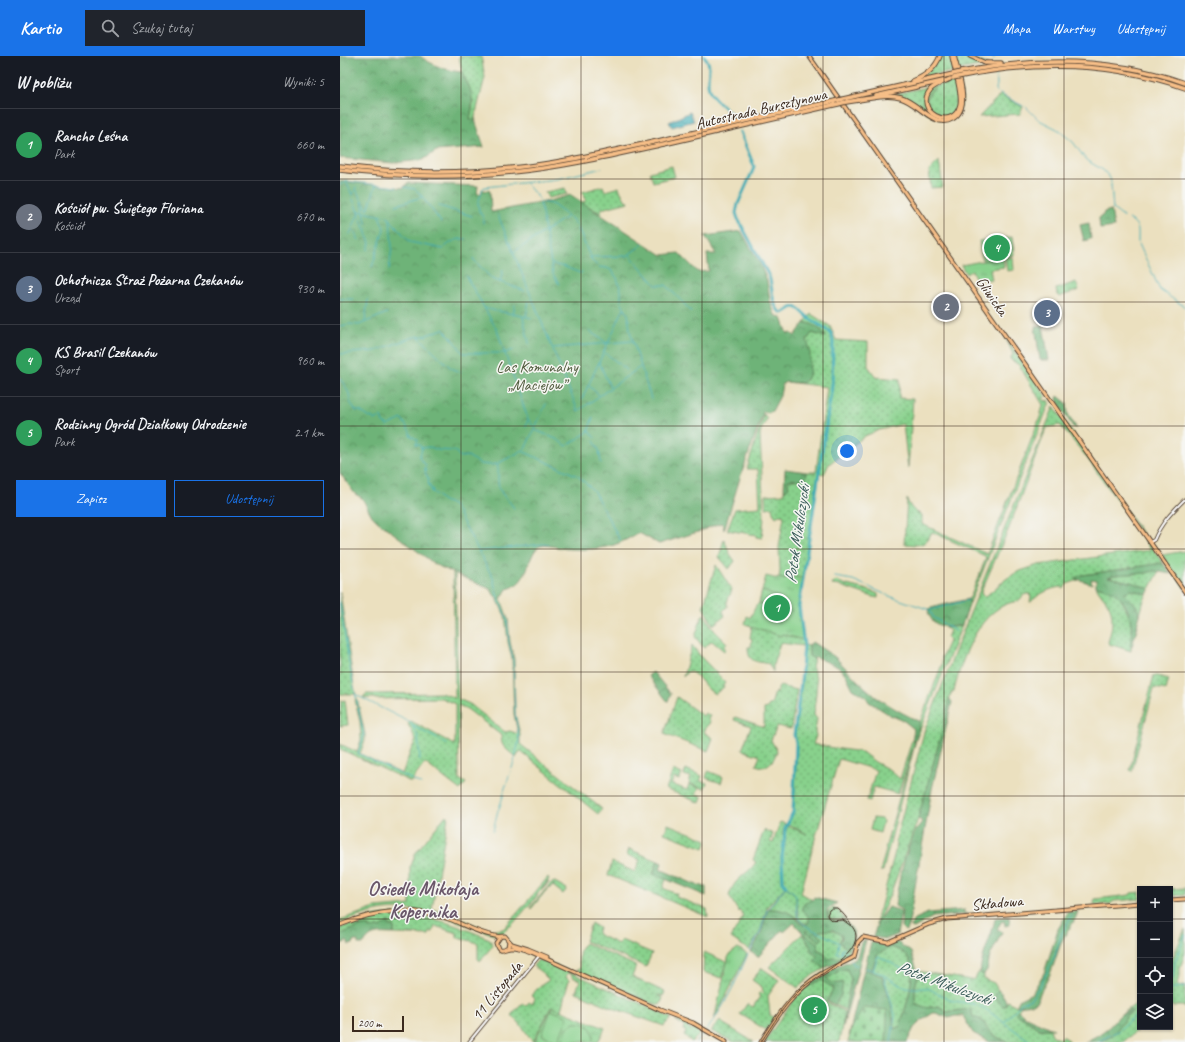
<!DOCTYPE html>
<html lang="pl">
<head>
<meta charset="utf-8">
<style>
	body { margin:0; font-family:Caveat,sans-serif; background:#20242c; color:#f1f3f6 }
	.controls { position:absolute; right:12px; bottom:12px; display:grid; overflow:hidden; border-radius:0px; box-shadow:0 1px 3px #0004 }
	.controls button { width:36px; height:36px; display:grid; place-items:center; padding:0; border:0; border-bottom:1px solid #363941; background:#171b24; color:#f1f3f6; font:20px sans-serif }
	.scale { position:absolute; left:12px; bottom:10px; width:52px; box-sizing:border-box; padding-left:4px; border:2px solid #3b2a1e; border-top:0; font-size:11px; line-height:14px; white-space:nowrap; color:#3b2a1e; -webkit-text-stroke:3px #f6f6f2; paint-order:stroke }
	.you { position:absolute; left:507px; top:395px; width:14px; height:14px; margin:-10px; border:3px solid #fff; border-radius:50%; background:#1a73e8; box-shadow:0 0 0 6px #1a73e833 }
	.badge { display:grid; place-items:center; width:26px; height:26px; border-radius:50%; background:#1a73e8; color:#fff; font-size:13px; font-weight:700 }
	.pin { position:absolute; translate:-50% -50%; border:2px solid #fff; box-shadow:0 1px 4px #0006 }
	.list { margin:0; padding:0; list-style:none }
	h2 { display:flex; justify-content:space-between; align-items:center; height:52px; margin:0; padding:0 16px; font-size:17px }
	h2 small { font-size:13px; font-weight:400; color:#9ea1a6 }
	.list li { display:grid; grid-template-columns:26px 1fr auto; gap:12px; align-items:center; box-sizing:border-box; height:72px; padding:0 16px; border-top:1px solid #363941 }
	.list b { display:block; font-size:15px; white-space:nowrap }
	.list p { margin:0; font-size:13px; white-space:nowrap; color:#9ea1a6 }
	.list em { font-size:13px; font-style:normal; color:#9ea1a6 }
	.actions { display:flex; gap:8px; padding:12px 16px }
	.actions a { flex:1; padding:9px 0; border:1px solid #1a73e8; border-radius:0px; text-align:center; font-size:14px; color:#1a73e8 }
	.actions .main { background:#1a73e8; color:#fff }
	.icon { flex:none; width:22px; height:22px; fill:none; stroke:currentColor; stroke-width:2; stroke-linecap:round; stroke-linejoin:round }
	.map { position:relative; flex:none; width:845px; height:986px; overflow:hidden }
	header { display:flex; align-items:center; gap:24px; box-sizing:border-box; height:56px; padding:0 20px; background:#1a73e8; color:#fff }
	header strong { font-size:19px }
	nav { display:flex; gap:22px; margin-inline-start:auto; font-size:14px }
	.search { width:280px; height:36px; background:#20242c; display:flex; align-items:center; gap:10px; box-sizing:border-box; padding:0 14px; border-radius:0px; color:#9ea1a6; font-size:15px }
	main { display:flex }
	aside { flex:1; background:#171b24 }
	.map>svg:first-child { display:block }
	.grass { fill:url(#grass-dots); stroke:#627e55 }
	.forest { fill:url(#forest-crowns); stroke:#546e4b }
	.cemetery { fill:url(#cemetery-stones); stroke:#627e55 }
	.park { fill:url(#park-tufts); stroke:#627e55 }
	.pitch { fill:#88d18c; stroke:#627e55 }
	.water { fill:url(#water-waves); stroke:#3a6a6a }
	.lines { fill:none; stroke-linecap:round; stroke-linejoin:round }
	.stream { stroke:#3aabb5; stroke-width:1 }
	.river { stroke:#3aabb5; stroke-width:3 }
	.minor-casing { stroke:#554536; stroke-width:4 }
	.major-casing { stroke:#554536; stroke-width:5 }
	.highway-casing { stroke:#554536; stroke-width:5.5 }
	.minor { stroke:#fff; stroke-width:2 }
	.major { stroke:#f6be87; stroke-width:3 }
	.highway { stroke:#f6be87; stroke-width:3.5 }
	.tram { stroke:#3b2a1e; stroke-width:1 }
	.highway-bridge-casing { stroke:#554536; stroke-width:5.5; stroke-linecap:butt }
	.highway-bridge { stroke:#f6be87; stroke-width:3.5 }
	.grid { fill:none; stroke:#3b2a1e; stroke-width:1; stroke-opacity:0.55 }
	.labels { text-anchor:middle; dominant-baseline:central; stroke-width:3; stroke-linejoin:round; paint-order:stroke }
	.street-label { font-size:16px; fill:#3b2a1e; stroke:#f6f6f2 }
	.park-label { font-size:16px; fill:#525c3f; stroke:#f6f6f2 }
	.water-label { font-size:17px; font-style:italic; fill:#3b5e5a; stroke:#f6f6f2 }
	.district-label { font-size:20px; font-weight:bold; fill:#6a576a; stroke:#f6f6f2 }
</style>
</head>
<body>
<header>
<strong>Kartio</strong>
<div class="search"><svg class="icon" aria-label="search" viewBox="0 0 24 24"><circle cx="10" cy="10" r="6"/><path d="M15 15l6 6"/></svg>Szukaj tutaj</div>
<nav><a>Mapa</a><a>Warstwy</a><a>Udostępnij</a></nav>
</header>
<main>
<aside>
<h2>W pobliżu<small>Wyniki: 5</small></h2>
<ul class="list">
<li><span class="badge" style="background:#2e9e5b">1</span><div><b>Rancho Leśna</b><p>Park</p></div><em>660 m</em></li>
<li><span class="badge" style="background:#6b7280">2</span><div><b>Kościół pw. Świętego Floriana</b><p>Kościół</p></div><em>670 m</em></li>
<li><span class="badge" style="background:#5c6f8a">3</span><div><b>Ochotnicza Straż Pożarna Czekanów</b><p>Urząd</p></div><em>930 m</em></li>
<li><span class="badge" style="background:#2e9e5b">4</span><div><b>KS Brasil Czekanów</b><p>Sport</p></div><em>960 m</em></li>
<li><span class="badge" style="background:#2e9e5b">5</span><div><b>Rodzinny Ogród Działkowy Odrodzenie</b><p>Park</p></div><em>2.1 km</em></li>
</ul>
<div class="actions"><a class="main">Zapisz</a><a>Udostępnij</a></div>
</aside>
<div class="map">
<svg width="845" height="986" viewBox="0 0 845 986">
	<defs>
		<pattern id="grass-dots" width="8" height="8" patternUnits="userSpaceOnUse"><rect width="8" height="8" fill="#88d18c"/><path d="M2 2h.1M6 6h.1" fill="none" stroke="#70aa72" stroke-width="1.8" stroke-linecap="round"/></pattern>
		<pattern id="forest-crowns" width="20" height="18" patternUnits="userSpaceOnUse"><rect width="20" height="18" fill="#6eb378"/><path d="M2 6a3 3 0 1 1 6 0M12 15a3 3 0 1 1 6 0" fill="none" stroke="#5c9262"/></pattern>
		<pattern id="cemetery-stones" width="16" height="16" patternUnits="userSpaceOnUse"><rect width="16" height="16" fill="#88d18c"/><path d="M2 7V4a2 2 0 0 1 4 0v3zM10 15v-3a2 2 0 0 1 4 0v3z" fill="#70aa72"/></pattern>
		<pattern id="park-tufts" width="24" height="20" patternUnits="userSpaceOnUse"><rect width="24" height="20" fill="#88d18c"/><path d="M3 7l-1-3M5 7V3M7 7l1-3M15 17l-1-3M17 17v-4M19 17l1-3" fill="none" stroke="#70aa72"/></pattern>
		<pattern id="water-waves" width="16" height="10" patternUnits="userSpaceOnUse"><rect width="16" height="10" fill="#3aabb5"/><path d="M0 5q4-4 8 0t8 0" fill="none" stroke="#328b93"/></pattern>
	</defs>
	<rect width="100%" height="100%" fill="#f6f6f2"/>
	<filter id="ink" filterUnits="userSpaceOnUse"><feTurbulence type="fractalNoise" baseFrequency=".025" numOctaves="2"/><feDisplacementMap in="SourceGraphic" scale="8" xChannelSelector="R" yChannelSelector="G"/><feConvolveMatrix kernelMatrix="1 2 1 2 8 2 1 2 1" color-interpolation-filters="sRGB"/></filter>
	<filter id="wash" filterUnits="userSpaceOnUse"><feTurbulence type="fractalNoise" baseFrequency=".012" numOctaves="4" result="noise"/><feDisplacementMap in="SourceGraphic" scale="16" xChannelSelector="R" yChannelSelector="G"/><feGaussianBlur stdDeviation="0.9" result="paint"/><feColorMatrix in="noise" values="0 0 0 0 0 0 0 0 0 0 0 0 0 0 0 0 0 1.4 0 .05"/><feComposite in="paint" operator="in"/></filter>
	<g filter="url(#wash)">
		<rect width="100%" height="100%" fill="#ebe0bf"/>
		<g class="grass">
			<polygon points="119,0 141,0 145,21 135,61 136,65 130,63 133,47 127,26 123,21"/>
			<polygon points="601,0 611,0 614,15 582,22"/>
			<polygon points="615,0 628,0 633,3 648,8 618,14"/>
			<path d="M618,24C621,30 624,43 621,51C620,56 616,60 612,62C596,69 583,52 571,45C565,42 558,40 551,39L596,29C565,56 615,78 621,49C623,41 620,32 618,24Z"/>
			<path d="M615,25H616C618,32 620,39 619,47C616,79 567,49 597,30C602,27 609,27 615,25Z"/>
			<polygon points="660,39 683,51 680,58 639,61"/>
			<polygon points="599,105 603,131 591,132 589,115"/>
			<polygon points="332,110 335,121 313,126 310,116"/>
			<polygon points="263,130 265,135 279,131 281,136 286,145 288,144 289,146 261,153 262,158 241,146 246,145 242,136"/>
			<polygon points="225,132 227,138 208,142 205,136"/>
			<polygon points="736,226 739,234 719,241 717,239 716,233"/>
			<path d="M471,258L490,270L496,284L528,286V310L536,321L560,323L559,342L573,343L568,413L563,368L539,374L525,380L489,408L484,418H478L463,522L446,520L445,524L439,522L440,515L439,491L444,460L439,459L436,461L433,457L432,451L426,452L425,439L444,438V435L446,434L449,430L447,425L449,424L466,423L467,416H476L487,331L446,326H464L469,319L467,284L472,277L486,281C482,274 472,266 464,267Z"/>
			<path d="M666,283L706,340L703,343L706,345L709,344L710,346L630,547L628,543L630,541L646,502L645,500L592,476C584,492 580,489 564,488L567,443C570,452 574,455 582,459V468L647,498L700,361L703,349L679,309L670,303L673,298Z"/>
			<path d="M714,350L802,477V479L744,398L720,369L709,371L706,373L669,472L641,536L642,539L646,540L666,523L677,516L698,509L810,494L804,483L805,482L823,507L743,519L735,523L739,524L727,528L724,533L721,531C711,532 698,538 691,546H690L691,541L690,538C684,537 682,541 679,545C639,549 622,603 614,635L611,637L603,672L578,763L550,839L536,869L537,858L540,853L557,788L555,787L584,676L625,570Z"/>
			<polygon points="424,358 427,363 421,374 420,379 424,462 422,482 416,481 416,479 387,474 395,453 420,451 418,413 407,413 418,376"/>
			<polygon points="384,483 390,498 395,505 389,513 379,501"/>
			<polygon points="376,509 392,534 387,546 387,551 383,555 385,560 373,569 363,551"/>
			<path d="M814,515L819,516L810,533L794,527L768,521C782,516 799,519 814,515Z"/>
			<path d="M113,516L115,518V526L118,643L130,648L165,676L170,675L178,678L174,658L172,603L168,586L165,560L157,543H161L168,563L170,586L174,603L175,658L180,678V688L262,753L258,758L180,695L176,702L174,700C168,694 159,690 162,680L127,653L118,649L119,723L126,727L120,734L85,707L71,726L0,693V688L17,696L21,684L20,666L15,644L17,642L25,678V684L20,698L62,718L71,694L76,684L68,668L71,665L115,689V648L101,642L35,643V642H25L23,641L26,638L102,637L115,642Z"/>
			<path d="M497,525C511,532 524,531 538,538V542L533,541L501,530L492,529L494,526Z"/>
			<path d="M756,530L771,534L779,540L785,550L792,568L791,595L769,588L768,586C772,573 775,558 767,546C763,540 759,536 756,530Z"/>
			<polygon points="791,534 807,538 804,544 800,559 795,548 785,538 785,536"/>
			<polygon points="0,536 14,630 16,638 0,638"/>
			<polygon points="364,558 374,574 387,587 384,591 386,593 384,595 372,585 364,592 355,581 362,560"/>
			<path d="M622,569L576,684L543,815H540L546,794L545,793L575,685L558,738L534,731L530,745L527,744L536,714L499,703L475,783L461,837L473,844L465,847C466,854 469,860 469,866L466,868L459,864L456,841L457,862L465,869L464,870C459,866 459,865 455,861C447,854 437,853 428,853L446,831L455,838L446,830L444,825L442,800L445,787V777L448,770L467,778L448,768L454,754L457,689L455,678L462,626L464,589L469,590V600L474,603L472,610L477,626L474,659L477,663L475,675L476,680L473,688L494,692L522,696L535,706L550,714L560,723L572,684L574,685L580,666L602,608V601L609,585L607,582L610,574L604,571H615Z"/>
			<path d="M412,570L441,580L442,578L463,584V590L440,587L433,609V616L429,608C416,605 408,607 408,591H411L412,583L410,582Z"/>
			<path d="M352,589L361,601L385,626L383,629L384,631L375,638C364,633 361,619 348,615L343,621Z"/>
			<polygon points="814,619 829,623 826,634 814,632 792,715 790,714 798,681"/>
			<path d="M439,630L457,634L451,673L437,670L431,684L437,695C434,705 427,714 416,709L420,700L402,694L411,670L394,664L395,661L424,671V653L427,652L429,649H431L435,636L437,637Z"/>
			<polygon points="337,641 363,660 365,657 370,660 368,663 370,666 364,676 373,682 368,695 324,678"/>
			<polygon points="5,644 8,669 0,670 1,645"/>
			<polygon points="346,713 362,720 360,725 367,727 364,733 349,727 351,721 344,719"/>
			<polygon points="333,714 342,718 339,724 334,722 331,728 347,734 349,728 359,732 356,738 362,740 360,747 326,733"/>
			<polygon points="368,715 383,721 381,727 366,722"/>
			<path d="M106,759L108,761L92,853L116,861L150,875L163,873L166,870L208,821L209,823L207,826H209L201,835L207,826L196,840L198,839L171,870H170L163,877H155L154,879C120,866 82,849 44,854C29,856 15,862 0,867V864L35,852L70,849V810H71L74,802V799Z"/>
			<path d="M440,766L446,768L443,775L444,787L441,800L442,825L445,831L427,851L420,876L409,894L391,882L403,861L401,856L398,855L389,840C395,820 407,820 416,806L413,804L424,774L433,778L430,786L433,787Z"/>
			<polygon points="328,768 367,784 364,792 324,777"/>
			<polygon points="289,793 318,805 313,817 326,823 323,832 337,838 336,841 367,853 368,861 268,819 272,806 295,816 300,804 287,799"/>
			<polygon points="215,826 227,833 223,838 213,830 214,828 210,832 209,831 191,853 190,852 211,827"/>
			<polygon points="845,832 845,839 830,840 830,833"/>
			<polygon points="800,836 800,843 774,845 770,848 755,849 754,847 755,843 790,839 791,837"/>
			<path d="M493,852L499,855L506,865C500,861 495,866 489,862L488,856Z"/>
			<path d="M52,858C91,858 115,869 150,883L153,889L140,905L138,903V887L124,883V882H117V877L95,870L93,876H90L89,879L54,878V871L50,870L46,867C43,872 36,874 30,873L27,869L19,871L0,879V872L31,861Z"/>
			<polygon points="251,867 259,872 257,878 278,888 281,884 312,897 306,911 245,885"/>
			<polygon points="845,873 845,897 840,912 840,920 837,927 839,930 845,929 845,950 830,950 830,908"/>
			<path d="M466,874L480,885L483,882L476,878C484,871 494,874 502,879L500,887L509,894L502,902L501,901L490,903L485,900V897L477,893L478,888L466,879Z"/>
			<polygon points="462,878 471,892 471,894 477,900 475,905 481,909 484,913 473,919 458,932 429,911"/>
			<path d="M245,887L296,910L292,921L325,936L323,940L317,939L323,942L320,949L311,947L236,914H238L240,912C239,904 237,894 245,887Z"/>
			<path d="M551,891C556,893 564,896 567,900C579,914 565,954 560,970L554,973V965L542,920L524,913L525,911L532,913L536,899Z"/>
			<polygon points="364,896 386,906 382,922 363,916"/>
			<polygon points="198,904 210,907 228,915 226,921 229,924 221,954 211,951 193,986 184,973 176,963 171,959 182,947 186,950 189,946 192,948 195,943 191,939 200,930 209,924 201,916 193,910"/>
			<polygon points="422,912 439,924 428,940 430,959 435,962 426,974 400,958 407,948 413,951 420,940 418,939 420,936 422,938 424,936 422,934 423,932 412,924"/>
			<polygon points="503,912 507,912 511,923 505,954 495,949 501,939 500,927 496,929 491,927 487,922 487,921 496,917"/>
			<polygon points="228,915 313,953 331,962 324,970 267,950 236,936 240,924 232,921 232,918 228,917"/>
			<path d="M577,915L631,924L635,923L639,915L641,918H644V923L654,927L658,934L655,937L666,950L667,945L677,950H682L676,956C682,963 691,967 699,973H709L708,971L714,973H710L712,979L718,983L722,982V980L729,984V986H667L657,981L650,976L642,964L633,961L631,953L607,956L599,950L585,952L575,947V931L578,919Z"/>
			<polygon points="480,923 494,932 486,946 505,956 499,986 424,986 456,941 465,932"/>
			<polygon points="800,938 800,971 801,971 783,986 760,986 774,978 781,968 784,966 786,959 792,956 791,954 781,958 796,948"/>
			<polygon points="335,964 351,969 347,971 353,974 355,973 360,978 352,986 344,979 346,975 343,974 344,970"/>
			<polygon points="380,964 384,968 414,986 394,986 371,975"/>
		</g>
		<g class="forest">
			<path d="M0,0H80C92,9 107,15 122,16C123,22 127,25 129,30C134,42 132,51 130,63L135,64L144,91L96,95L83,104L53,107L0,102Z"/>
			<path d="M0,125L64,132L67,127L138,130L137,137L140,138L143,134L150,135L151,156L209,145L231,139L322,199L339,197L358,216L369,215L367,198H376L365,180L401,175L420,208L427,225L430,245L435,259L442,262L448,278L451,277L455,280L464,267C472,266 482,274 486,281L472,277L467,284L470,295V307L469,319L463,327L446,326L442,328L440,340L432,355L428,357L422,355L423,357L400,422L384,474L383,469L381,467L375,469L358,476L319,488L299,477C291,481 283,486 274,489C261,493 243,494 229,493C220,493 210,488 201,490C187,494 191,528 167,533L161,543H157L150,533L96,509L37,465L32,460L22,442L15,438L0,417Z"/>
			<polygon points="771,154 774,171 760,173 759,162 763,159 764,156"/>
			<polygon points="749,167 751,183 744,185 740,169"/>
			<polygon points="695,270 703,270 709,304 700,304"/>
			<polygon points="718,340 727,347 728,358 737,373 733,371 718,347 717,343"/>
			<polygon points="445,413 467,416 466,423 449,424 447,425 449,431 444,435"/>
			<path d="M823,507L831,518L814,515L806,517L774,519L768,521L794,527L810,533L807,538L791,534L785,536V538L795,548L800,559L797,569H798L792,590L790,589C794,570 790,545 771,535C767,532 761,531 756,530V524L751,523L752,528L734,522L743,519Z"/>
			<path d="M628,543L630,547L622,569C612,571 600,573 592,564C590,562 589,558 588,556L590,552Z"/>
			<polygon points="472,586 495,601 517,624 536,641 559,655 580,666 574,686 572,684 574,673 564,665 550,659 529,646 526,641 513,633 506,619 498,611 476,601 474,603 469,600 469,590"/>
			<polygon points="313,616 331,638 328,646 308,620"/>
			<path d="M609,642L612,646L592,733L572,848L568,873L565,875L561,871L562,854L555,850C558,825 565,798 575,775C577,771 581,769 582,765L578,763L603,672Z"/>
			<polygon points="318,805 322,807 320,813 354,828 366,831 366,840 313,818"/>
			<path d="M474,841L497,847L492,850L487,855L488,862L493,865H505C516,876 517,880 509,894L500,887L499,885L502,883V879L493,874L480,875L477,878L483,882L480,885L469,878L466,874V879L479,888L477,893L485,897V900L490,903L493,901L497,902L501,901L502,902L497,907L490,910L488,909V911L484,913C481,909 477,907 474,904L477,900L470,894L471,892L462,876L454,867L444,876L442,874L418,901L411,896L421,878L428,853C437,853 447,854 455,861C459,865 458,866 464,869L469,866C469,860 467,858 462,854V851L465,847L473,844Z"/>
			<polygon points="548,851 561,855 557,879 546,883 533,881 539,862 541,861"/>
			<polygon points="625,854 623,856 627,858 593,861 574,872 571,871 573,864 588,857"/>
			<path d="M738,855C735,867 727,874 722,885C716,899 713,915 705,928C701,936 700,935 698,945L693,948L677,950L678,944L692,937L704,917L718,873L728,856Z"/>
			<path d="M669,861L670,869L665,870L664,865L661,866L657,874H660L662,876L650,900L647,914L644,918H641C637,910 654,875 655,862Z"/>
			<path d="M48,865L50,870H54V878C41,878 31,875 24,888H18V885H14L13,888L9,889L7,885L0,889V879L1,878L19,871L27,869L30,873L37,871L41,872Z"/>
			<path d="M526,884L503,971L511,923L507,913C498,912 496,920 487,921V922C491,931 496,926 503,927L501,939L495,949L487,945L494,932L480,924L465,932C477,918 498,909 515,903C520,898 518,891 522,885Z"/>
			<path d="M531,886L546,889L557,886L571,896L575,908L578,919L575,931V947C585,952 588,953 599,950L607,956L631,953L633,961C647,965 642,967 650,976C654,981 661,983 667,986H650L633,977L623,960H615L608,962L596,957H593L581,965L574,972L567,986H546V954L525,951L512,972L509,980L524,913L542,920L551,947L554,973L560,970C565,954 579,914 567,900C564,896 556,893 551,891L537,899L532,914L525,911Z"/>
			<path d="M658,934C663,938 667,944 666,950H663L656,944L655,937Z"/>
			<polygon points="678,954 686,961 708,971 709,973 699,973 684,962 676,959 676,956"/>
			<path d="M791,954L792,956L786,959L784,966C780,968 779,972 776,976C768,986 756,986 745,986L758,979L769,971L781,958Z"/>
		</g>
		<polygon class="cemetery" points="524,951 547,954 546,986 508,986 512,972"/>
		<g class="park">
			<polygon points="663,201 664,211 650,213 652,224 635,222 632,214 626,218 621,209"/>
			<polygon points="845,495 845,533 822,499"/>
			<polygon points="426,520 438,523 439,522 445,524 446,520 463,522 458,550 463,584 442,578 441,580 405,568 407,560 410,562 416,550 419,547"/>
			<polygon points="398,892 407,898 374,964 388,902 390,898"/>
			<polygon points="212,951 265,972 258,986 194,986"/>
		</g>
		<g class="pitch">
			<polygon points="672,181 674,199 643,205 639,185"/>
			<polygon points="673,201 674,214 667,215 665,202"/>
			<polygon points="422,535 439,541 436,553 419,547"/>
			<polygon points="533,762 541,763 543,765 540,777 530,774"/>
			<polygon points="211,954 228,961 218,985 202,979"/>
			<path d="M234,967C246,965 257,974 252,986H222L227,972Z"/>
		</g>
		<polygon class="water" points="350,56 354,65 332,71 329,66"/>
		<g class="lines">
			<g class="stream">
				<polyline points="653,0 654,4"/>
				<polyline points="656,19 657,28 656,33 657,36"/>
				<polyline points="660,38 683,50"/>
				<polyline points="686,51 699,64 717,73 733,86 746,104 763,114 770,122 771,126"/>
				<polyline points="6,125 12,139"/>
				<polyline points="185,126 199,143"/>
				<polyline points="771,128 773,153 783,161"/>
				<polyline points="0,129 6,125 57,131"/>
				<polyline points="16,131 12,141 30,187 28,194"/>
				<polyline points="64,131 75,133 81,139 101,166"/>
				<polyline points="16,133 21,143"/>
				<polyline points="22,144 27,173"/>
				<polyline points="139,144 141,139 142,133 145,131 217,123 262,112"/>
				<polyline points="23,145 27,153"/>
				<polyline points="138,145 139,155 143,161 143,167"/>
				<polyline points="200,146 213,218 219,228"/>
				<polyline points="202,146 212,148 232,163 237,170 252,205 259,211 267,212 271,214 277,222 281,234 281,246 288,258 290,275 311,343"/>
				<polyline points="56,149 82,141"/>
				<polyline points="99,150 132,160"/>
				<polyline points="28,154 36,129"/>
				<path d="M18,155L48,161L70,186L103,193C110,186 116,182 126,183"/>
				<polyline points="158,159 238,355 300,311"/>
				<path d="M789,163C800,169 798,174 798,186"/>
				<polyline points="13,173 19,184"/>
				<polyline points="10,178 18,159"/>
				<polyline points="799,188 820,234 845,251"/>
				<polyline points="174,196 228,160"/>
				<polyline points="290,199 316,229 326,229 351,255"/>
				<polyline points="250,201 287,200 303,188"/>
				<polyline points="133,203 152,223 185,235"/>
				<polyline points="212,208 225,211 240,217 242,216"/>
				<polyline points="32,211 44,173 43,169 39,160"/>
				<polyline points="49,214 52,191 50,163"/>
				<polyline points="126,220 157,274 188,363 186,371"/>
				<polyline points="160,226 163,214"/>
				<polyline points="0,243 13,243"/>
				<polyline points="145,252 156,255"/>
				<polyline points="158,255 192,262"/>
				<polyline points="173,258 175,249"/>
				<polyline points="186,260 189,245"/>
				<polyline points="183,261 190,291"/>
				<polyline points="25,266 28,243"/>
				<polyline points="0,270 10,268 19,269 47,257"/>
				<polyline points="249,275 267,287"/>
				<polyline points="79,281 111,312 121,316"/>
				<polyline points="213,292 292,285"/>
				<polyline points="264,296 287,314"/>
				<polyline points="0,298 35,295 74,281 84,280 103,273 113,283 123,297 165,297 176,293"/>
				<polyline points="259,306 270,331"/>
				<path d="M0,323C5,329 11,338 10,346L16,355H20L30,362L32,361L34,364L41,361L43,367L47,369"/>
				<polyline points="249,330 259,339"/>
				<polyline points="242,343 284,252"/>
				<polyline points="189,364 193,370"/>
				<polyline points="47,370 62,363 70,376 70,379 78,384 76,388 76,389 79,388 82,393 79,402 86,409 84,413 85,413 86,416 85,416 89,424 88,426 89,427 88,428 90,429 89,431 93,433 92,436"/>
				<polyline points="195,374 207,379"/>
				<polyline points="249,375 255,382"/>
				<polyline points="209,380 216,383 227,390 228,389"/>
				<polyline points="240,381 248,376 253,361"/>
				<polyline points="254,385 259,394 261,407"/>
				<polyline points="230,388 239,382"/>
				<polyline points="81,392 90,391 98,394 113,395 116,396 120,401 128,400 140,408 151,409 157,408 185,393 206,348"/>
				<polyline points="182,395 236,419"/>
				<path d="M157,408C160,417 156,425 160,434C163,441 170,445 174,452"/>
				<polyline points="238,420 253,434 280,484"/>
				<polyline points="91,434 91,435 97,439"/>
				<path d="M98,440C102,447 112,446 116,453L153,522L157,539L167,563L169,586L173,604L175,656L179,684L175,701"/>
				<polyline points="140,495 203,488 209,489"/>
				<polyline points="495,521 513,524 549,540 590,554 628,544"/>
				<polyline points="0,546 9,607 24,680 18,697 81,728"/>
				<polyline points="590,555 594,562 616,575"/>
				<polyline points="16,639 71,667 78,680 80,704"/>
				<polyline points="73,670 107,688"/>
				<polyline points="170,718 175,703"/>
				<polyline points="164,735 169,720"/>
				<polyline points="159,753 164,737"/>
				<polyline points="153,775 158,754"/>
				<path d="M410,895L420,877L427,854L446,830C448,833 453,835 455,838C458,846 455,856 459,863C464,872 490,881 499,887L497,897L502,898L501,894L503,892L510,901"/>
				<polyline points="511,904 514,909 517,909"/>
				<polyline points="526,912 542,918 558,928 570,932 588,932 609,944 634,948 644,952 691,986"/>
				<path d="M533,915L538,900C550,905 558,913 570,915"/>
				<polyline points="544,921 555,959 551,986"/>
				<polyline points="830,925 833,922 835,906 845,879"/>
				<polyline points="830,933 845,930"/>
				<polyline points="665,966 675,954 682,947 691,943 701,928 715,900 722,877 732,859"/>
				<path d="M367,974C384,951 397,924 408,898"/>
				<polyline points="356,986 365,976"/>
				<polyline points="757,986 778,975 800,955"/>
			</g>
			<g class="river">
				<path d="M364,0C374,9 365,22 369,33C372,45 389,52 393,62"/>
				<path d="M400,76L414,110L413,114L398,148L396,157L398,163L429,220C433,229 431,255 443,257L453,251L458,252L470,263L489,275L492,279L493,287L492,330L459,550L464,589L461,626L454,679L456,687L453,756L445,773L444,786L442,801L443,826L446,830"/>
			</g>
		</g>
	</g>
	<g filter="url(#ink)">
		<g class="lines">
			<g class="minor-casing">
				<g id="minor">
					<path d="M810,486L814,484C821,467 832,456 845,443"/>
					<polyline points="129,986 199,900"/>
				</g>
			</g>
			<g class="major-casing">
				<g id="major">
					<polyline points="469,0 845,536"/>
					<polyline points="830,844 845,843"/>
					<path d="M0,869C39,853 72,850 112,864C126,870 140,878 155,880C159,881 161,880 165,880L169,885L168,891"/>
					<path d="M160,881L156,887C159,899 165,890 172,891C178,891 185,894 191,896L320,954L353,967"/>
					<polyline points="169,885 172,888 188,893 207,901"/>
					<polyline points="353,967 386,986"/>
					<path d="M421,986C437,960 455,934 481,918C492,911 504,907 514,901L518,886L523,881L548,886L589,868L607,863L800,847"/>
				</g>
			</g>
			<g class="highway-casing">
				<g id="highway">
					<polyline points="630,0 645,7 661,7"/>
					<path d="M621,16C697,1 771,1 845,27"/>
					<path d="M622,20C697,5 772,6 845,32"/>
					<path d="M610,23C604,26 596,28 591,33C572,55 613,77 620,49C623,38 614,12 612,0"/>
					<path d="M573,25C586,20 595,13 600,0"/>
					<polyline points="536,40 603,25"/>
					<polyline points="503,43 613,18"/>
					<path d="M518,44C532,42 547,38 561,42C574,46 582,57 595,63C600,66 607,66 612,63C632,53 618,17 614,0"/>
					<polyline points="506,46 519,44"/>
					<path d="M0,110C57,117 115,118 172,112C222,107 270,95 318,85C377,71 436,58 495,45"/>
					<path d="M0,114C57,121 115,122 172,116C223,111 274,99 324,88C382,75 440,61 498,48"/>
				</g>
			</g>
			<use href="#minor" class="minor"/>
			<use href="#major" class="major"/>
			<use href="#highway" class="highway"/>
			<path class="tram" d="M421,986C433,968 444,949 460,934C475,920 516,902 516,880C516,875 513,872 511,869C507,862 503,857 497,852H492L489,854L487,859C490,867 497,864 503,864L511,870"/>
			<g class="highway-bridge-casing">
				<g id="highway-bridge">
					<polyline points="613,18 621,16"/>
					<polyline points="613,22 622,20"/>
					<polyline points="495,45 503,43"/>
					<polyline points="498,48 506,46"/>
				</g>
			</g>
			<use href="#highway-bridge" class="highway-bridge"/>
		</g>
	</g>
	<path class="grid" d="M121,0V986M241,0V986M362,0V986M483,0V986M604,0V986M724,0V986M0,123H845M0,246H845M0,370H845M0,493H845M0,616H845M0,740H845M0,863H800M830,863H845"/>
	<g class="labels">
		<g class="street-label">
			<text transform="translate(421 53) rotate(-13)">Autostrada Bursztynowa</text>
			<text transform="translate(652 240) rotate(55)">Gliwicka</text>
			<text transform="translate(657 847) rotate(-5)">Składowa</text>
			<text transform="translate(157 935) rotate(-51)">11 Listopada</text>
		</g>
		<g class="park-label">
			<text x="197" y="311">Las Komunalny<tspan x="197" dy="18">„Maciejów”</tspan></text>
		</g>
		<g class="water-label">
			<text transform="translate(457 478) rotate(-82)">Potok Mikulczycki</text>
			<text transform="translate(604 927) rotate(20)">Potok Mikulczycki</text>
		</g>
		<g class="district-label">
			<text x="83" y="832">Osiedle Mikołaja<tspan x="83" dy="23">Kopernika</tspan></text>
		</g>
	</g>
</svg>
<div class="controls">
<button>+</button>
<button>−</button>
<button><svg class="icon" aria-label="locate" viewBox="0 0 24 24"><circle cx="12" cy="12" r="6"/><path d="M12 2v4M12 18v4M2 12h4M18 12h4"/></svg></button>
<button><svg class="icon" aria-label="layers" viewBox="0 0 24 24"><path d="M12 4l9 5-9 5-9-5zM3 14l9 5 9-5"/></svg></button>
</div>
<div class="scale">200 m</div>
<div class="you"></div>
<div class="pin badge" style="left:437px;top:552px;background:#2e9e5b">1</div>
<div class="pin badge" style="left:606px;top:251px;background:#6b7280">2</div>
<div class="pin badge" style="left:707px;top:257px;background:#5c6f8a">3</div>
<div class="pin badge" style="left:657px;top:192px;background:#2e9e5b">4</div>
<div class="pin badge" style="left:474px;top:954px;background:#2e9e5b">5</div>
</div>
</main>
</body>
</html>
